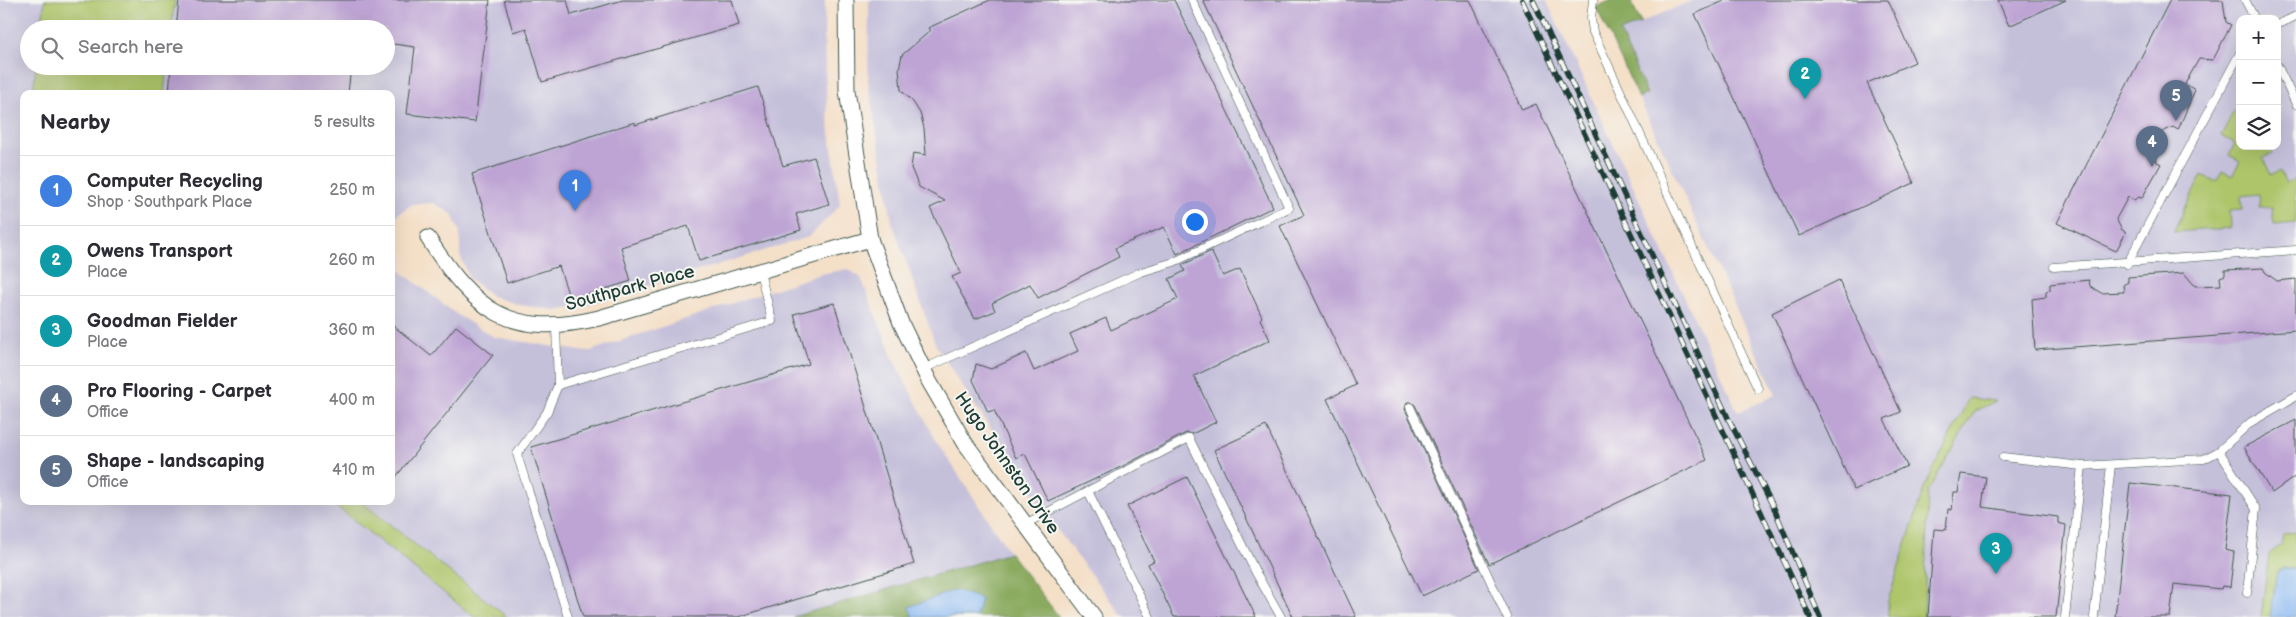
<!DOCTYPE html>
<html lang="en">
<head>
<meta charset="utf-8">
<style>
	body { margin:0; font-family:"Balsamiq Sans",sans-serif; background:#f7f7f7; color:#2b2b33 }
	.controls { position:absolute; right:15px; top:15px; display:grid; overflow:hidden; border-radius:10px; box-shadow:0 5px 20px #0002 }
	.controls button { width:45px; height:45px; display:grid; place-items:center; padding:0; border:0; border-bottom:1px solid #e1e1e2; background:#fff; color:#2b2b33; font:25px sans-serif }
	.you { position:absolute; left:1194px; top:221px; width:18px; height:18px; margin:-12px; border:4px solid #fff; border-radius:50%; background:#1a73e8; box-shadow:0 0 0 8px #1a73e833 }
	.badge { display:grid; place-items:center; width:32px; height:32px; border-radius:50%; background:#2563eb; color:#fff; font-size:16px; font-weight:700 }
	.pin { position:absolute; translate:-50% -41px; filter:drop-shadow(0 1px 2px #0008) }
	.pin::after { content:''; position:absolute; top:26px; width:18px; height:15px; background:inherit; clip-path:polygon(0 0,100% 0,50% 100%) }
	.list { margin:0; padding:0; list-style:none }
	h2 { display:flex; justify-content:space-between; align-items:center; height:65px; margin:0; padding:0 20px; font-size:21px }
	h2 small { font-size:16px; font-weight:400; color:#7c7c81 }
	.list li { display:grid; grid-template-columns:32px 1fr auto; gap:15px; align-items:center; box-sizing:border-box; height:70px; padding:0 20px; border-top:1px solid #e1e1e2 }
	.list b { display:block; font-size:19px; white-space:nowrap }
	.list p { margin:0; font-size:16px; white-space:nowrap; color:#7c7c81 }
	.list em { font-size:16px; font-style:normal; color:#7c7c81 }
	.icon { flex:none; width:28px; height:28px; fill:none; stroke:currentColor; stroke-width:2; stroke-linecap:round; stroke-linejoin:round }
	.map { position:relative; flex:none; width:2296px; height:617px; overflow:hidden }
	.search { position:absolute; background:#fff; box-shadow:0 5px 20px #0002; left:20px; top:20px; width:375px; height:55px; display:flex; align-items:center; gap:12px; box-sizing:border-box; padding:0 18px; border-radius:28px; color:#7c7c81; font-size:19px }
	.panel { position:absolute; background:#fff; box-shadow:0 5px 20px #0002; left:20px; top:90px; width:375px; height:415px; border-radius:10px }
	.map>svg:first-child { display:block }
	.industrial { fill:#c5c0da; fill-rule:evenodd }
	.green { fill:#aec56a; stroke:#66814f }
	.forest { fill:#8aaa5e; stroke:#547449 }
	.water { fill:#89b8f4; stroke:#547a94 }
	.building { fill:#bea4d4 }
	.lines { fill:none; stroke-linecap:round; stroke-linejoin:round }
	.lane-casing { stroke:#3f554a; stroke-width:9 }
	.street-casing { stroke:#3f554a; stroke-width:17 }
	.lane { stroke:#fff; stroke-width:8 }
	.street { stroke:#fff; stroke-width:15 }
	.rail-casing { stroke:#1f3d34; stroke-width:5.5 }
	.rail { stroke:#f6f6f2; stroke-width:4; stroke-dasharray:11; stroke-linecap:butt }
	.labels { text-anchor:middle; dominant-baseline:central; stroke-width:4; stroke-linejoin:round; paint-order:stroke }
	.street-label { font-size:18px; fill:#1f3d34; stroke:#f6f6f2 }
</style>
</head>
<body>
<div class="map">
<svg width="2296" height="617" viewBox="0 0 2296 617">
	<rect width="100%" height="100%" fill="#f6f6f2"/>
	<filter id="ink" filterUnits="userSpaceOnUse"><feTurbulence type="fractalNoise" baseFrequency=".02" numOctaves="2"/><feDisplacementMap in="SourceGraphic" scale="10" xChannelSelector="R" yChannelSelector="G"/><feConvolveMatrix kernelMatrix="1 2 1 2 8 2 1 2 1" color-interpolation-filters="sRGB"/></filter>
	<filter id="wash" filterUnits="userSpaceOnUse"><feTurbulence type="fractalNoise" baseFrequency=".0096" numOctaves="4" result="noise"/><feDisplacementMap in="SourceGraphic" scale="20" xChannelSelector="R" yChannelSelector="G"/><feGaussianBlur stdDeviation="1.12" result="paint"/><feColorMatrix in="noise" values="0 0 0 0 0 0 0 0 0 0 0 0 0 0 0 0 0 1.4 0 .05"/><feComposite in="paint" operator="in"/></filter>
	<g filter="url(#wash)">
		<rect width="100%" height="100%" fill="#f4dfc7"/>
		<g class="industrial">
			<polygon points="0,0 45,0 41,29 29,29 29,66 36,66 33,94 24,94 24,501 330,501 474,617 0,617"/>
			<polygon points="175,0 825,0 824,40 827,110 840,205 809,237 592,303 555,310 520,305 492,296 469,278 460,255 460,233 452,214 434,203 413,204 399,213 391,223 391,94 164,94 167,66 386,66 386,29 171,29"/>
			<path d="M869,0H1546L1738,412L1776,395L1639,98L1647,94L1619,32L1693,0H2296V617H1123L1056,528L936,346L892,222L868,81ZM2240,19H2277V146H2240ZM1969,398L1995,402L1975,411L1928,491L1926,534L1924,488Z"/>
			<polygon points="391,264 459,316 494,337 587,352 820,274 848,269 861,278 895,363 937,442 1010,553 793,617 507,617 360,501 391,501"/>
		</g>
		<g class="green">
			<polygon points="45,0 175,0 171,29 41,29"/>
			<polygon points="36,66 167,66 164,94 33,94"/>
			<polygon points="2240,99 2240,146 2268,146 2272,154 2263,158 2271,175 2280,171 2286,183 2296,178 2296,223 2274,225 2272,207 2260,208 2259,194 2241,196 2242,209 2230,210 2231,228 2173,232 2202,175 2217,182 2222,171 2232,176 2240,161 2229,155 2235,143 2221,136"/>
			<polygon points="1969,398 1996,401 1975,411 1928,491 1924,617 1888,617 1888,601 1924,488"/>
			<polygon points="330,501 360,501 507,617 474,617"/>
			<polygon points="2296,532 2296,570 2292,568 2277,572 2270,617 2261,617 2269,554 2281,545 2283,534"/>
		</g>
		<g class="forest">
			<polygon points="1612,0 1630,0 1641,23 1620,32 1647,94 1639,98 1596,7"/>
			<polygon points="1010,553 1059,617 793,617"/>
		</g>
		<g class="water">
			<polygon points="2284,568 2296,570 2296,617 2270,617 2277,572"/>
			<polygon points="955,590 981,599 976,617 913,617 909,607"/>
		</g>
		<g id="blocks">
			<g class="building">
				<polygon points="179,0 490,0 475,122 407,114 415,47 386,43 386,29 176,29"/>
				<polygon points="504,0 567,0 571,15 623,0 732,0 739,25 542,82 526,28 513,32"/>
				<polygon points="990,0 1174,0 1273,207 1177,254 1164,227 1115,248 1119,257 1038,298 1030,284 992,303 995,311 975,319 952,277 961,273 930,208 945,201 919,187 911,168 913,153 926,155 924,128 920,113 913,102 901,90 899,69 902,55 930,31 928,28"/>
				<polygon points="1203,0 1470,0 1522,110 1536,104 1707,460 1489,564 1415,405 1411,402 1407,402 1405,409 1479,569 1422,596 1327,399 1356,385 1280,226 1304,215"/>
				<polygon points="1726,0 1888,0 1915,62 1867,83 1914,183 1799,236 1695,14"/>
				<polygon points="1998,0 2066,0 2009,26"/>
				<polygon points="2170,0 2223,0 2226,22 2231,25 2213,60 2199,59 2185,84 2195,90 2178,130 2173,127 2160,133 2153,147 2157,162 2161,164 2142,198 2138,197 2134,200 2128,197 2116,219 2122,230 2126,232 2116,251 2057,223"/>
				<polygon points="171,66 351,66 348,94 169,94"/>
				<polygon points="758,87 783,166 814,157 829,204 796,214 801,230 699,261 688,226 621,247 631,281 570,300 559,266 507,283 472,174 635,122 635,125"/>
				<polygon points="1211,251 1223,276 1240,269 1262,317 1260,319 1270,340 1194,376 1216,422 1192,434 1186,433 1125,465 1048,501 1025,454 1016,458 994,410 988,412 973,380 976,364 991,369 1026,353 1034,371 1078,351 1070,334 1106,318 1111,330 1178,299 1169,279 1185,271 1182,265"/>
				<polygon points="2263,268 2265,272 2277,281 2296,279 2296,330 2035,350 2032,299 2046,297 2046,291 2050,290 2050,284 2089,280 2090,286 2101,293 2124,292 2123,285 2128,282 2128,277 2184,273 2195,286 2221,285 2220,277 2225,275 2225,270"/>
				<polygon points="1839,280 1901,412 1884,419 1907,466 1854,490 1772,313"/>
				<polygon points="834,303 914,564 738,617 583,617 531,447 809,364 794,314"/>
				<polygon points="391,324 431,356 456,326 493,355 391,483"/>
				<polygon points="2296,420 2296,476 2272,493 2244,447"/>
				<polygon points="1266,426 1356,617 1293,617 1214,450"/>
				<polygon points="1961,474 1986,477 1982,507 2058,517 2058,523 2066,525 2056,617 1928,617 1934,529 1946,530 1948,509 1952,510 1954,492 1958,492"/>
				<polygon points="1187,477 1256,617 1174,617 1148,564 1154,561 1127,506"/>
				<polygon points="2130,483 2232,494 2225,550 2234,552 2230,587 2222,586 2221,589 2174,584 2170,617 2115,617"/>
			</g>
		</g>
	</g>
	<g filter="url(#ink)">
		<use href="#blocks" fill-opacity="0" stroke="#3f554a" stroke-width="1"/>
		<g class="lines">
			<g class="lane-casing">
				<g id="lane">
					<polyline points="1593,0 1591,18 1593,32 1758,389"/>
					<polyline points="2245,0 2255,19"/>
					<polyline points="2277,25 2296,16"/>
					<polyline points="2277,65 2296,104"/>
					<polyline points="2127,264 2240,53"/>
					<polyline points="2054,267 2296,250"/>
					<polyline points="556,326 558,385 547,412 517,454 568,617"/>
					<polyline points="923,369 1141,272 1174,262 1289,208 1192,0"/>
					<polyline points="558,385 772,321 760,272"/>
					<polyline points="1410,407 1507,617"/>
					<polyline points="2219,451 2256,509 2247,593"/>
					<polyline points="2003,457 2082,466 2204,459 2219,451 2251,422 2296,396"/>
					<polyline points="1088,491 1150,617"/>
					<polyline points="1025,524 1189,438 1255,571 1281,617"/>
					<polyline points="2065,617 2082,466"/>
					<polyline points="2094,617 2111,465"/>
				</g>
			</g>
			<g class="street-casing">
				<g id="street">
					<polyline points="846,0 847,91 870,239 901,323 929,381 965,443 1094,617"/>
					<path d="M428,238C475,311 510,339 599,318L870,239"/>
				</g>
			</g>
			<use href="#lane" class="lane"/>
			<use href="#street" class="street"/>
			<g class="rail-casing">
				<g id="rail">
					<polyline points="1522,0 1810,617"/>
					<polyline points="1533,0 1728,418 1773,506 1820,617"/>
				</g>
			</g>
			<use href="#rail" class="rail"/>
		</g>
	</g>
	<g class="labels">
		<g class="street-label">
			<text transform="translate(630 288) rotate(-15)">Southpark Place</text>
			<text transform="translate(1007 463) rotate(55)">Hugo Johnston Drive</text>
		</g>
	</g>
</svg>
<div class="controls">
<button>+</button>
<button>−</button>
<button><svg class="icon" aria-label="layers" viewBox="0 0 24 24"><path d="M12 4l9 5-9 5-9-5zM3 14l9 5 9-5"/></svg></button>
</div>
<div class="you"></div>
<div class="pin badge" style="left:575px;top:211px;background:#3f7fe0">1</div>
<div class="pin badge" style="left:1805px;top:99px;background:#0f9aa8">2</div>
<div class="pin badge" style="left:1996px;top:574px;background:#0f9aa8">3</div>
<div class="pin badge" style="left:2152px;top:167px;background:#5c6f8a">4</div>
<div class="pin badge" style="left:2176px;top:121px;background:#5c6f8a">5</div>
<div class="search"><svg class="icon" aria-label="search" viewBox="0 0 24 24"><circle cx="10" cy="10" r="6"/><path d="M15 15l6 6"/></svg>Search here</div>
<section class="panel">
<h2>Nearby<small>5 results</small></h2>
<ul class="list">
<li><span class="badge" style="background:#3f7fe0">1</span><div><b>Computer Recycling</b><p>Shop · Southpark Place</p></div><em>250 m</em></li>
<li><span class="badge" style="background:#0f9aa8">2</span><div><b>Owens Transport</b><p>Place</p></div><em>260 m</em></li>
<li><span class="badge" style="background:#0f9aa8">3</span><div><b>Goodman Fielder</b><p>Place</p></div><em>360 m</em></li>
<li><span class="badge" style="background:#5c6f8a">4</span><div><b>Pro Flooring - Carpet</b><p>Office</p></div><em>400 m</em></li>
<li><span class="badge" style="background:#5c6f8a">5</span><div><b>Shape - landscaping</b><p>Office</p></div><em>410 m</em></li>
</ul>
</section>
</div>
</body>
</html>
